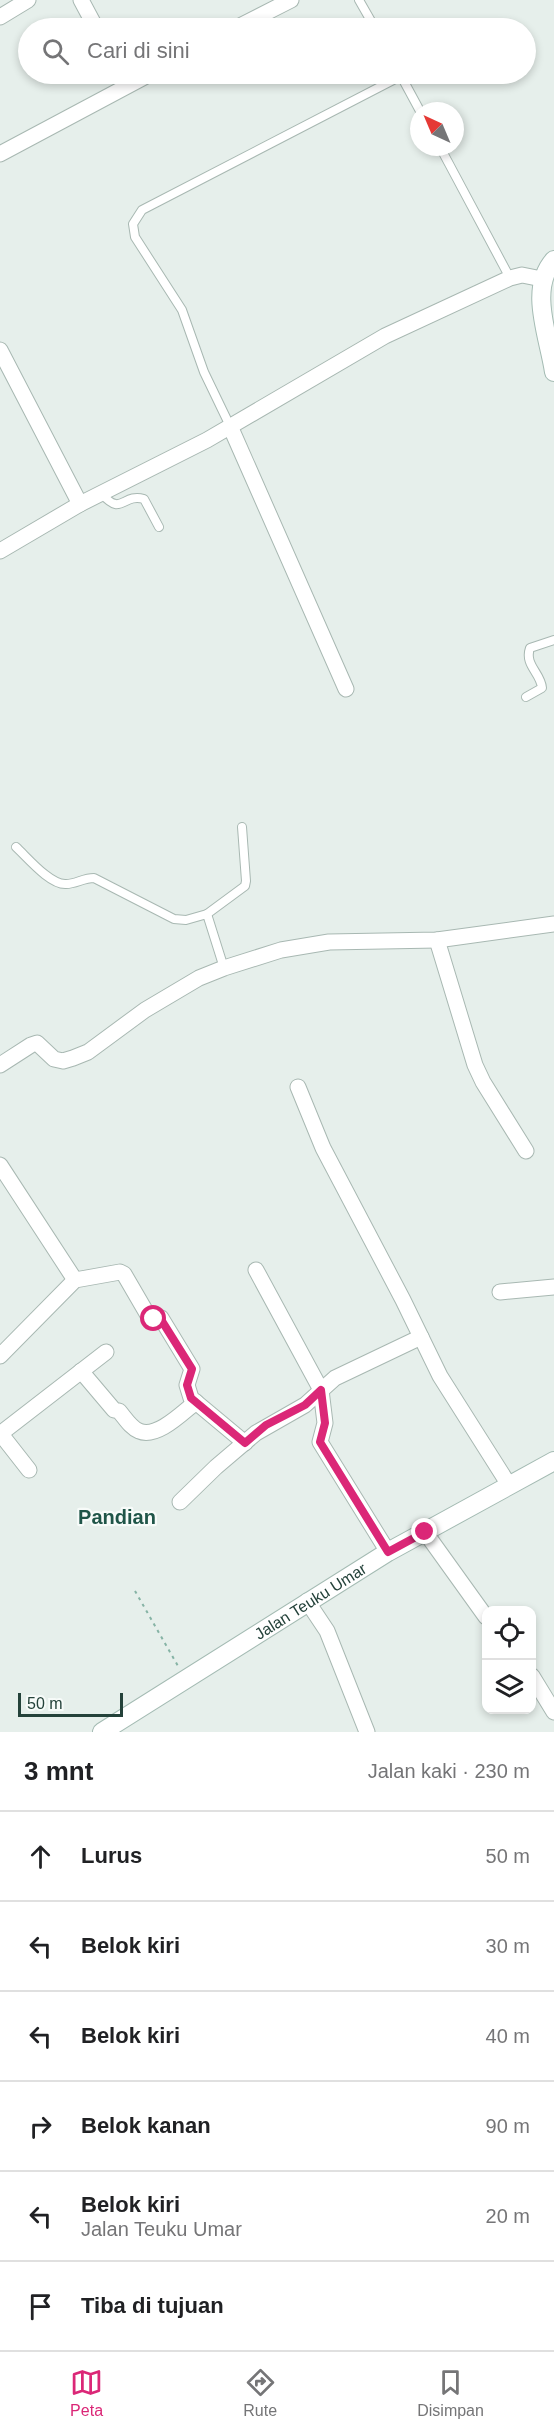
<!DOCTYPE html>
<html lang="id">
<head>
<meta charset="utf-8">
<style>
	body { margin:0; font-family:Arial,sans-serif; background:#f2f2f2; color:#202124 }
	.controls { position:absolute; right:18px; bottom:18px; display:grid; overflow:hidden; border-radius:12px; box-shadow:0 3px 9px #0003 }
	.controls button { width:54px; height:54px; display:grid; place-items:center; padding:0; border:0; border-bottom:2px solid #e0e0e0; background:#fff; color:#202124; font:30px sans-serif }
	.compass { position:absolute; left:410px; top:102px; width:54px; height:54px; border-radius:50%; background:#fff; box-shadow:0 3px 9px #0003; rotate:316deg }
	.scale { position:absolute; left:18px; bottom:15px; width:105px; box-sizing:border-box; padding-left:6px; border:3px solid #24423a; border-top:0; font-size:16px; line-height:21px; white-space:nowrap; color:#24423a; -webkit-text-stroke:4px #f7fbf9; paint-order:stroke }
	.stop { position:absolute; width:18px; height:18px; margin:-14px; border:4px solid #db2777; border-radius:50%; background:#fff }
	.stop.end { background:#db2777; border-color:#fff; box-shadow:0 2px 6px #0008 }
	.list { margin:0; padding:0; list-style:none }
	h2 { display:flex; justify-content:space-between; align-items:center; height:78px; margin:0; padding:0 24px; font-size:26px }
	h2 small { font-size:20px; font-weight:400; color:#757577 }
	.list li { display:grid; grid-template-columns:39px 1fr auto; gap:18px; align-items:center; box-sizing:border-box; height:90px; padding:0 24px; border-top:2px solid #e0e0e0 }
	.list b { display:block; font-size:22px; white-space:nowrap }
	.list p { margin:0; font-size:20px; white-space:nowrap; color:#757577 }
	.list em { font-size:20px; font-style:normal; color:#757577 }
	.icon { flex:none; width:33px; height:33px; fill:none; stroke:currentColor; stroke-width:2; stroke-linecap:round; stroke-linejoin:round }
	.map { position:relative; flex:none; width:554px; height:1732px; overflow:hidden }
	.search { position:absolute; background:#fff; box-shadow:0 3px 9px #0003; left:18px; right:18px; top:18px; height:66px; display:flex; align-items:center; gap:15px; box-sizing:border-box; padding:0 21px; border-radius:33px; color:#757577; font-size:22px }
	.sheet { height:618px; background:#fff }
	nav { display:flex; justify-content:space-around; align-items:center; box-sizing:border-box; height:84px; border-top:2px solid #e0e0e0; background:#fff; font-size:16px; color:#757577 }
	nav a { display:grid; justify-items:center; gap:3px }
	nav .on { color:#db2777 }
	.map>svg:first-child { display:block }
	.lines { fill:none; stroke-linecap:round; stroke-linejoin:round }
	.service-casing { stroke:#a8b8b2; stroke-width:10 }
	.minor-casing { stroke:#a8b8b2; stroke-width:17 }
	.secondary-casing { stroke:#a4bbb3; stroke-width:20 }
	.path { stroke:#86b3a5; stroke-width:2; stroke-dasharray:3 4.5; stroke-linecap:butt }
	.service { stroke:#fff; stroke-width:8 }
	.minor { stroke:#fff; stroke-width:15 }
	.secondary { stroke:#fff; stroke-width:18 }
	.route { stroke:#db2777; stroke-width:8 }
	.labels { text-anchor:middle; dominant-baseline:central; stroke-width:4.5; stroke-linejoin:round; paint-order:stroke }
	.street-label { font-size:16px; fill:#24423a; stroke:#f7fbf9 }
	.quarter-label { font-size:20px; font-weight:bold; fill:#1f5548; stroke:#f7fbf9 }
</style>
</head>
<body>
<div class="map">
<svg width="554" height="1732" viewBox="0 0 554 1732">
	<rect width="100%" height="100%" fill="#e6efeb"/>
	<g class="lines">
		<g class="service-casing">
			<g id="service">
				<polyline points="359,0 375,28"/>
				<polyline points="400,74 420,111"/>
				<polyline points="440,147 510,278"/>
				<polyline points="230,426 204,372 182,310 135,237 133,224 142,210 401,76"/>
				<path d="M102,494C122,517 122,493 144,499L159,527"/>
				<path d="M526,697L542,688C541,673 524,665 530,648L554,640"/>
				<path d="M16,847C27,857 50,885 66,884C76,884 83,878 94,878L174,919L186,920L207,914L224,968"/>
				<polyline points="207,914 245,886 246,881 242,827"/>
			</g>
		</g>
		<g class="minor-casing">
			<g id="minor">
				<polyline points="81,0 96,28"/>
				<polyline points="0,17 28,0"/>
				<polyline points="236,28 291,0"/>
				<polyline points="0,154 150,74"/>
				<polyline points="0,350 80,504"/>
				<polyline points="230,426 346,689"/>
				<polyline points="0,551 80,504 207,440 385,336 510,278 522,275 542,279"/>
				<polyline points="437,940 475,1065 483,1082 526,1151"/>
				<polyline points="0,1065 31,1045 37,1043 54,1059 63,1061 73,1058 88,1052 145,1010 199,978 224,968 281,950 329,942 437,940 554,924"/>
				<polyline points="298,1087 323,1148 403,1300 440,1376 509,1485"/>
				<polyline points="0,1165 75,1280"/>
				<polyline points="256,1270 321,1390 325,1423 320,1442 388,1552"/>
				<polyline points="500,1292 554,1287"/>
				<polyline points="0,1356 75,1280 120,1272 124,1274 149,1317 151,1319 161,1318 192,1369 187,1385 191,1398 245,1443"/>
				<path d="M81,1371L114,1410L119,1411C125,1418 131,1428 139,1431C157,1439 183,1412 196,1402"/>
				<polyline points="0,1433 29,1470"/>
				<polyline points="0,1434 106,1352"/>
				<polyline points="180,1502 216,1467 256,1433 305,1405 335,1378 421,1337"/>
				<polyline points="425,1532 486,1617"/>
				<polyline points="307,1601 327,1631 367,1732"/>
				<polyline points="532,1676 554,1712"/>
			</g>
		</g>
		<g class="secondary-casing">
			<g id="secondary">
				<path d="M554,260C528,289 549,337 554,372"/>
				<path id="s1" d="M102,1732L388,1552L554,1461"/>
			</g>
		</g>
		<polyline class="path" points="135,1591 178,1666"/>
		<use href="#service" class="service"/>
		<use href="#minor" class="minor"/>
		<use href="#secondary" class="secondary"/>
	</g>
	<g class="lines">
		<polyline class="route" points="154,1319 160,1318 192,1369 187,1385 191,1398 245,1443 266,1425 305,1405 321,1390 325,1423 320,1442 388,1552 425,1532"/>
	</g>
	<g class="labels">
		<g class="street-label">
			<text stroke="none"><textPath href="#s1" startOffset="246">Jalan Teuku Umar</textPath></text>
		</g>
		<g class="quarter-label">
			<text x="117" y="1517">Pandian</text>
		</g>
	</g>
</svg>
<div class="controls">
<button><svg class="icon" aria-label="locate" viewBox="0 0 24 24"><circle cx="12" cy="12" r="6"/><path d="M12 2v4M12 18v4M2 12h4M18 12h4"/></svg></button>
<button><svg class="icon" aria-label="layers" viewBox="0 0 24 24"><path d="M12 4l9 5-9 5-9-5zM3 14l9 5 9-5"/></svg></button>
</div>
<svg class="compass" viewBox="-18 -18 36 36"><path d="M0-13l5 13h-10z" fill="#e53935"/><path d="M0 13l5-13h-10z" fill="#757577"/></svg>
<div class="scale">50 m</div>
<div class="stop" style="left:154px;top:1319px"></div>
<div class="stop end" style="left:425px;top:1532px"></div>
<div class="search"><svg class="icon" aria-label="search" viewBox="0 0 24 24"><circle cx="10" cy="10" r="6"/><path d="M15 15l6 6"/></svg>Cari di sini</div>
</div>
<section class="sheet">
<h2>3 mnt<small>Jalan kaki · 230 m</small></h2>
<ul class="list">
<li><svg class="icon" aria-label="ahead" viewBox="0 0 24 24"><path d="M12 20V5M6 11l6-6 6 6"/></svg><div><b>Lurus</b></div><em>50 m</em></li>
<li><svg class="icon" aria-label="left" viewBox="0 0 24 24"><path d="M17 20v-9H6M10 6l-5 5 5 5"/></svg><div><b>Belok kiri</b></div><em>30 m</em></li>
<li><svg class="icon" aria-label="left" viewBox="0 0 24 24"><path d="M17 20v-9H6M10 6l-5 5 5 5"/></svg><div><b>Belok kiri</b></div><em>40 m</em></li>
<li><svg class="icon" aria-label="right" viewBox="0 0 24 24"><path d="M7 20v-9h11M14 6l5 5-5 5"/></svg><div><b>Belok kanan</b></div><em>90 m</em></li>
<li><svg class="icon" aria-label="left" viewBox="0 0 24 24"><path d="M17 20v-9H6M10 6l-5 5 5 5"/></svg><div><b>Belok kiri</b><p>Jalan Teuku Umar</p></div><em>20 m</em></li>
<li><svg class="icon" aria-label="arrive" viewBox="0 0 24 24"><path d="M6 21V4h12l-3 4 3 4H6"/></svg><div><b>Tiba di tujuan</b></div></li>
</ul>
</section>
<nav>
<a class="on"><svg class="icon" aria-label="map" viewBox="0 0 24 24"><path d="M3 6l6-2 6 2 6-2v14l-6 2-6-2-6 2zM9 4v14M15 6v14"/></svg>Peta</a>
<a><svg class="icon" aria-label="directions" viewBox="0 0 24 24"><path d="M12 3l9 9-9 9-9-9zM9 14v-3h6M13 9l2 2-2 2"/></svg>Rute</a>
<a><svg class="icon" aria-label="saved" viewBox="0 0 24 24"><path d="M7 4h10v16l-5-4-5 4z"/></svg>Disimpan</a>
</nav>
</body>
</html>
